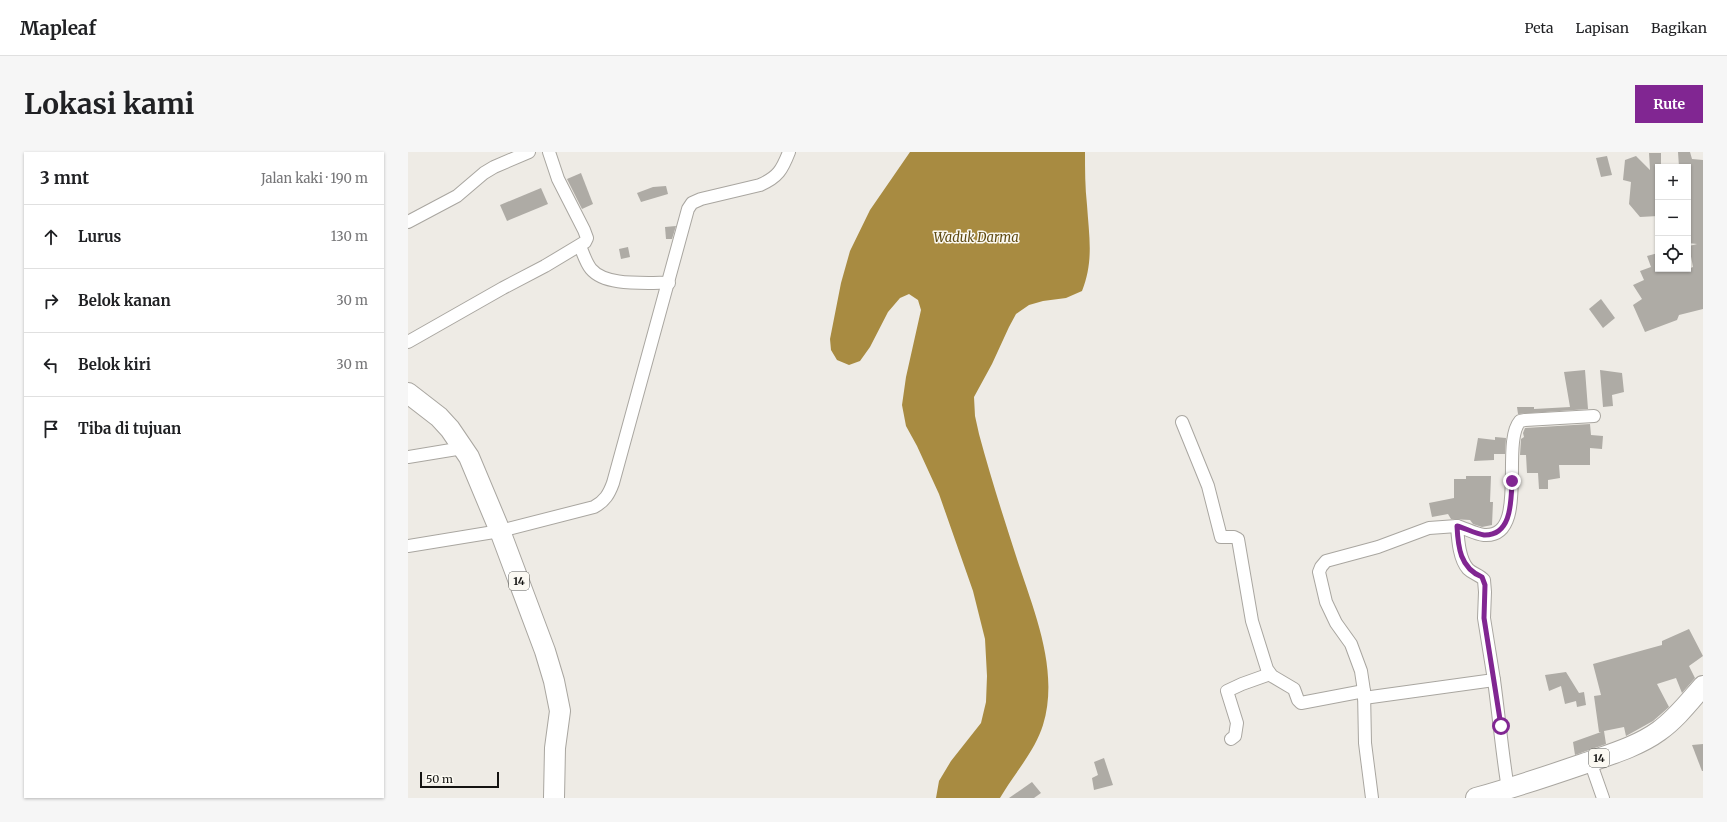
<!DOCTYPE html>
<html lang="id">
<head>
<meta charset="utf-8">
<style>
	body { margin:0; font-family:Merriweather,serif; background:#f6f6f6; color:#202124 }
	.controls { position:absolute; right:12px; top:12px; display:grid; overflow:hidden; border-radius:0px; box-shadow:0 1px 3px #0004 }
	.controls button { width:36px; height:36px; display:grid; place-items:center; padding:0; border:0; border-bottom:1px solid #e0e0e0; background:#fff; color:#202124; font:20px sans-serif }
	.scale { position:absolute; left:12px; bottom:10px; width:79px; box-sizing:border-box; padding-left:4px; border:2px solid #141311; border-top:0; font-size:11px; line-height:14px; white-space:nowrap; color:#141311; -webkit-text-stroke:3px #fbf9f2; paint-order:stroke }
	.stop { position:absolute; width:12px; height:12px; margin:-9px; border:3px solid #812692; border-radius:50%; background:#fff }
	.stop.end { background:#812692; border-color:#fff; box-shadow:0 1px 4px #0008 }
	.list { margin:0; padding:0; list-style:none }
	h2 { display:flex; justify-content:space-between; align-items:center; height:52px; margin:0; padding:0 16px; font-size:17px }
	h2 small { font-size:13px; font-weight:400; color:#757577 }
	.list li { display:grid; grid-template-columns:26px 1fr auto; gap:12px; align-items:center; box-sizing:border-box; height:64px; padding:0 16px; border-top:1px solid #e0e0e0 }
	.list b { display:block; font-size:15px; white-space:nowrap }
	.list em { font-size:13px; font-style:normal; color:#757577 }
	.icon { flex:none; width:22px; height:22px; fill:none; stroke:currentColor; stroke-width:2; stroke-linecap:round; stroke-linejoin:round }
	.map { position:relative; flex:none; width:1295px; height:646px; overflow:hidden; border-radius:0px }
	header { display:flex; align-items:center; gap:24px; box-sizing:border-box; height:56px; padding:0 20px; background:#fff; border-bottom:1px solid #e0e0e0 }
	header strong { font-size:19px }
	nav { display:flex; gap:22px; margin-inline-start:auto; font-size:14px }
	.intro { display:flex; align-items:center; justify-content:space-between; box-sizing:border-box; height:96px; padding:0 24px }
	h1 { margin:0; font-size:28px }
	.button { padding:10px 18px; border-radius:0px; background:#812692; color:#fff; font-size:14px; font-weight:700 }
	main { display:flex; gap:24px; padding:0 24px }
	aside { flex:1; background:#fff; border-radius:0px; box-shadow:0 1px 3px #0004 }
	.map>svg:first-child { display:block }
	.water { fill:#a88b41 }
	.building { fill:#aeaba5 }
	.lines { fill:none; stroke-linecap:round; stroke-linejoin:round }
	.minor-casing { stroke:#a9a6a0; stroke-width:14 }
	.trunk-casing { stroke:#a9a6a0; stroke-width:22 }
	.minor { stroke:#fff; stroke-width:12 }
	.trunk { stroke:#fff; stroke-width:20 }
	.route { stroke:#812692; stroke-width:5 }
	.labels { text-anchor:middle; dominant-baseline:central; stroke-width:3; stroke-linejoin:round; paint-order:stroke }
	.shield { fill:#fbf9f2; stroke:#595854; stroke-width:1 }
	.shield-label { font-size:11px; font-weight:bold; fill:#141311 }
	.water-label { font-size:13px; font-style:italic; fill:#5f4a11; stroke:#fbf9f2 }
</style>
</head>
<body>
<header>
<strong>Mapleaf</strong>
<nav><a>Peta</a><a>Lapisan</a><a>Bagikan</a></nav>
</header>
<div class="intro"><h1>Lokasi kami</h1><a class="button">Rute</a></div>
<main>
<aside>
<h2>3 mnt<small>Jalan kaki · 190 m</small></h2>
<ul class="list">
<li><svg class="icon" aria-label="ahead" viewBox="0 0 24 24"><path d="M12 20V5M6 11l6-6 6 6"/></svg><div><b>Lurus</b></div><em>130 m</em></li>
<li><svg class="icon" aria-label="right" viewBox="0 0 24 24"><path d="M7 20v-9h11M14 6l5 5-5 5"/></svg><div><b>Belok kanan</b></div><em>30 m</em></li>
<li><svg class="icon" aria-label="left" viewBox="0 0 24 24"><path d="M17 20v-9H6M10 6l-5 5 5 5"/></svg><div><b>Belok kiri</b></div><em>30 m</em></li>
<li><svg class="icon" aria-label="arrive" viewBox="0 0 24 24"><path d="M6 21V4h12l-3 4 3 4H6"/></svg><div><b>Tiba di tujuan</b></div></li>
</ul>
</aside>
<div class="map">
<svg width="1295" height="646" viewBox="0 0 1295 646">
	<rect width="100%" height="100%" fill="#eeebe5"/>
	<path class="water" d="M502,0H677C677,18 677,35 679,53C681,84 686,109 674,139L658,146L635,149L621,153L608,162L601,175L584,212L566,245L567,264L571,282C582,323 595,364 608,404C625,457 652,517 635,573C627,599 606,622 592,646H528L531,629L543,609L573,571L578,550L579,524L577,487L565,439L531,342L509,294L498,274L494,253L498,225L513,158L510,148L501,142L492,146L480,160L462,195L452,209L441,213L429,208L423,198L422,187L433,131L442,99L462,58Z"/>
	<g class="building">
		<polygon points="1270,0 1282,0 1284,7 1295,8 1295,157 1271,163 1269,168 1237,180 1225,153 1234,147 1225,133 1236,128 1232,119 1243,115 1239,104 1250,101 1250,117 1280,117 1285,115 1281,94 1289,92 1280,91 1280,15 1271,15"/>
		<polygon points="1241,1 1253,1 1253,15 1250,15 1250,64 1232,65 1221,52 1223,30 1215,28 1217,8 1228,4 1242,18"/>
		<polygon points="1199,4 1204,23 1193,25 1188,6"/>
		<polygon points="173,21 185,52 174,57 159,27"/>
		<polygon points="258,34 260,42 233,50 229,41 245,35"/>
		<polygon points="133,36 140,52 99,69 92,53"/>
		<polygon points="268,74 264,87 258,87 257,75"/>
		<polygon points="220,95 222,105 213,107 211,97"/>
		<polygon points="1193,147 1207,166 1195,176 1181,157"/>
		<polygon points="1177,218 1180,257 1110,262 1109,255 1126,255 1126,257 1162,255 1156,220"/>
		<polygon points="1192,218 1214,221 1216,240 1204,243 1205,254 1195,255"/>
		<polygon points="1182,272 1183,283 1195,284 1194,297 1182,296 1182,313 1151,313 1152,326 1140,328 1140,337 1131,337 1130,321 1119,321 1118,303 1112,303 1113,287 1116,285 1115,281 1117,276"/>
		<polygon points="1087,285 1098,286 1097,302 1086,302 1086,308 1066,309 1070,286 1087,288"/>
		<polygon points="1058,324 1083,324 1082,350 1085,350 1084,373 1074,375 1065,372 1062,368 1043,367 1040,362 1024,365 1021,351 1046,346 1046,327 1058,327"/>
		<polygon points="1281,477 1295,504 1281,514 1287,526 1274,541 1268,526 1249,532 1261,555 1245,569 1218,584 1216,575 1196,579 1198,592 1167,603 1165,590 1193,580 1191,580 1186,544 1193,543 1185,512 1254,493 1254,489"/>
		<polygon points="1158,520 1171,541 1176,540 1178,553 1169,555 1168,549 1157,552 1153,534 1141,539 1137,523"/>
		<polygon points="1295,592 1295,619 1294,619 1284,593"/>
		<polygon points="696,606 705,633 686,638 684,626 690,623 686,610"/>
		<polygon points="624,630 633,641 626,646 601,646"/>
	</g>
	<g class="lines">
		<g class="minor-casing">
			<g id="minor">
				<polyline points="0,70 49,44 76,21 86,15 121,0"/>
				<path d="M172,94C175,101 178,111 183,117C198,135 239,130 261,131"/>
				<polyline points="0,190 95,136 137,114 177,90 179,86 176,78 150,27 141,0"/>
				<polyline points="774,270 800,334 813,385 826,385 830,387 844,469 859,517 864,524 886,537 890,548 893,551 956,539"/>
				<polyline points="0,305 55,296"/>
				<path d="M0,394L92,379L186,355C197,349 201,342 205,331L280,57L284,51L293,47L352,33C370,25 374,18 381,0"/>
				<path d="M1086,528C1091,565 1094,600 1100,637"/>
				<path d="M956,546L1086,528L1076,466L1077,440L1076,428C1072,423 1065,422 1060,417C1051,407 1050,387 1049,374C1057,376 1067,382 1076,383C1122,386 1092,292 1112,269L1117,268L1186,264"/>
				<polyline points="823,587 827,584 829,571 819,539 834,532 862,522"/>
				<polyline points="1182,609 1195,646"/>
				<polyline points="964,646 957,591 956,539 953,519 943,492 928,471 918,450 911,420 913,415 918,409 970,395 1021,376 1049,374"/>
			</g>
		</g>
		<g class="trunk-casing">
			<g id="trunk">
				<polyline points="0,241 31,265 42,277 61,305 92,379 137,499 146,529 152,559 147,596 146,646"/>
				<path d="M1068,646C1104,636 1140,624 1175,612C1200,603 1229,595 1251,579C1268,567 1281,550 1295,534"/>
			</g>
		</g>
		<use href="#minor" class="minor"/>
		<use href="#trunk" class="trunk"/>
	</g>
	<g class="lines">
		<path class="route" d="M1093,574L1076,466L1077,433L1074,425C1052,416 1050,395 1049,374C1057,376 1068,382 1076,383C1104,384 1103,349 1104,329"/>
	</g>
	<g class="labels">
		<g class="shield">
			<rect x="101" y="420" width="20" height="18" rx="3"/>
			<rect x="1181" y="597" width="20" height="18" rx="3"/>
		</g>
		<g class="shield-label">
			<text x="111" y="429">14</text>
			<text x="1191" y="606">14</text>
		</g>
		<g class="water-label">
			<text x="568" y="85">Waduk Darma</text>
		</g>
	</g>
</svg>
<div class="controls">
<button>+</button>
<button>−</button>
<button><svg class="icon" aria-label="locate" viewBox="0 0 24 24"><circle cx="12" cy="12" r="6"/><path d="M12 2v4M12 18v4M2 12h4M18 12h4"/></svg></button>
</div>
<div class="scale">50 m</div>
<div class="stop" style="left:1093px;top:574px"></div>
<div class="stop end" style="left:1104px;top:329px"></div>
</div>
</main>
</body>
</html>
